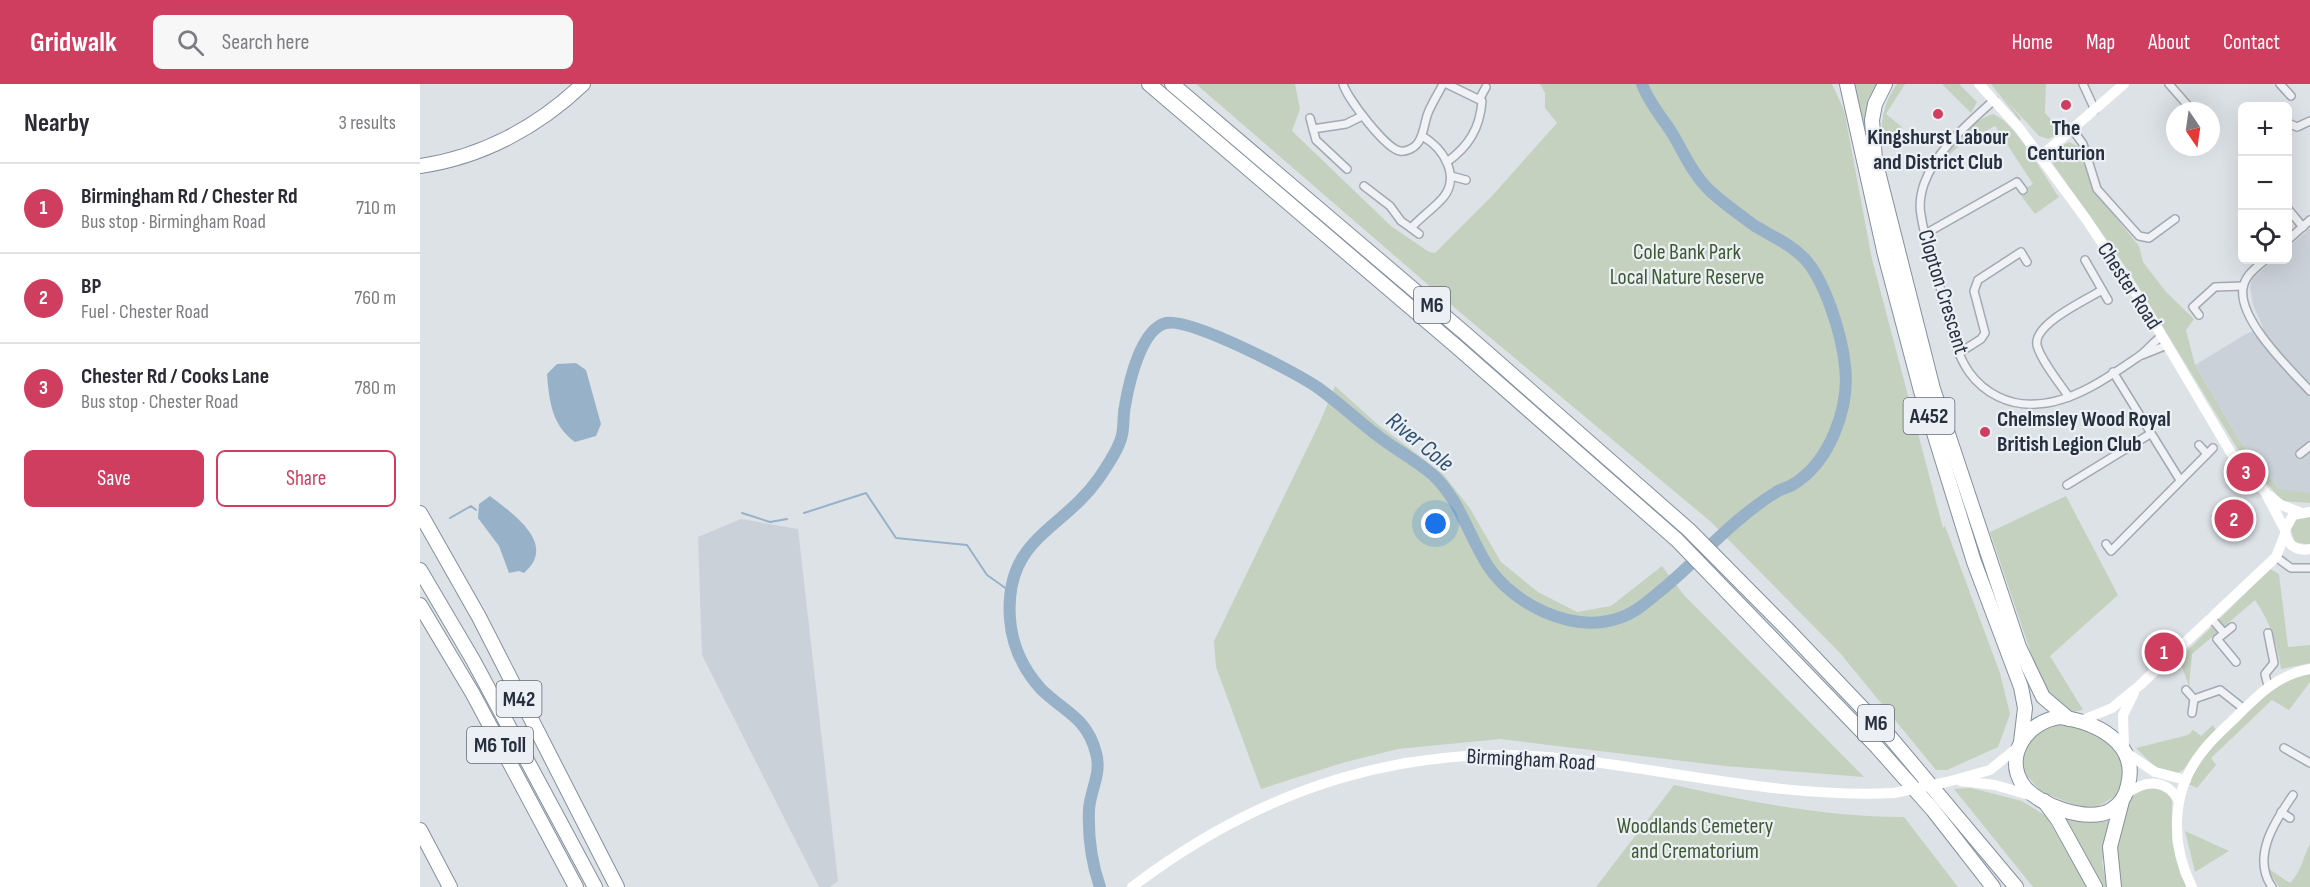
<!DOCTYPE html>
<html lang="en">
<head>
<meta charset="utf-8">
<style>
	body { margin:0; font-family:"Sofia Sans Condensed",sans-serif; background:#f7f7f7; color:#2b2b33 }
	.controls { position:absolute; right:18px; top:18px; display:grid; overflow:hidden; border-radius:9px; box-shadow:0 6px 24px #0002 }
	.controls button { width:54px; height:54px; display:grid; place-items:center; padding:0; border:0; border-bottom:2px solid #e1e1e2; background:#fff; color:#2b2b33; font:30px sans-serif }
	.compass { position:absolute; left:1746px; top:18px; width:54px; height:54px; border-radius:50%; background:#fff; box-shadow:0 6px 24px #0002; rotate:167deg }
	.you { position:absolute; left:1016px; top:440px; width:21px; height:21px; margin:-15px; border:4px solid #fff; border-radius:50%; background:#1a73e8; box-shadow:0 0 0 9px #1a73e833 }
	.badge { display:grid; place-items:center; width:39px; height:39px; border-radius:50%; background:#d03e5f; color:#fff; font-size:20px; font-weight:700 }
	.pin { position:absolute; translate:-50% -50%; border:3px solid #fff; box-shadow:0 2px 6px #0006 }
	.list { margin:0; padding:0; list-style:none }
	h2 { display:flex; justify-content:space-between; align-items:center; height:78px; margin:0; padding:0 24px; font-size:26px }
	h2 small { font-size:20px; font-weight:400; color:#7c7c81 }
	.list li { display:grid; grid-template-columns:39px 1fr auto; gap:18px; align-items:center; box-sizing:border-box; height:90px; padding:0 24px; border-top:2px solid #e1e1e2 }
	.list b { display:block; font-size:22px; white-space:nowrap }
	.list p { margin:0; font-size:20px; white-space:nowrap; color:#7c7c81 }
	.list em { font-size:20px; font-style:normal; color:#7c7c81 }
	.actions { display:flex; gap:12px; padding:18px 24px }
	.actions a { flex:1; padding:14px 0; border:2px solid #d03e5f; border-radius:9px; text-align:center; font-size:21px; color:#d03e5f }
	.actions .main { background:#d03e5f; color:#fff }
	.icon { flex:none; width:33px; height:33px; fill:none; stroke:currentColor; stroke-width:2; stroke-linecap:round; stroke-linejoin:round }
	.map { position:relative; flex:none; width:1890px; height:803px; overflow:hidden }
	header { display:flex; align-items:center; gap:36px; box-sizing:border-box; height:84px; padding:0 30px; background:#d03e5f; color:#fff }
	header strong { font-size:28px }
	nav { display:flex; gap:33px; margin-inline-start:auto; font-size:21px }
	.search { width:420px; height:54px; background:#f7f7f7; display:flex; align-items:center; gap:15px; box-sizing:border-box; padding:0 21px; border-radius:9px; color:#7c7c81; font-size:22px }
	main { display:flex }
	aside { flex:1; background:#fff }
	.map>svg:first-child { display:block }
	.built { fill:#cbd1d9 }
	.green { fill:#c4d1be }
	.water { fill:#97b2c8 }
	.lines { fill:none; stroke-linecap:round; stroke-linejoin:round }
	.stream { stroke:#97b2c8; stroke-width:2 }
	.river { stroke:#97b2c8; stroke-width:12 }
	.street-casing { stroke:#a2a9b1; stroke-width:10 }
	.highway-casing { stroke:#84909e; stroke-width:16 }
	.street { stroke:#f0f2f5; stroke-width:7 }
	.secondary { stroke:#fff; stroke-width:10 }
	.highway { stroke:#fff; stroke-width:14 }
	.secondary-bridge { stroke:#fff; stroke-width:10 }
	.poi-dot { fill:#d03e5f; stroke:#ecf0f5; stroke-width:2 }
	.labels { text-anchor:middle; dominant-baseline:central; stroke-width:4.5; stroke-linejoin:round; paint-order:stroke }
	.shield { fill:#ecf0f5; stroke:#616a75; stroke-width:1.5 }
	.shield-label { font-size:21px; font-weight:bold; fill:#26303e }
	.poi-label { font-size:22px; font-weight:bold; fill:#26303e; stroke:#ecf0f5 }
	.park-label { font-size:22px; fill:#3d5a33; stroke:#ecf0f5 }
	.street-label { font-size:22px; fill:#26303e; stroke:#ecf0f5 }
	.water-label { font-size:24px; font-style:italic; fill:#305272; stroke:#ecf0f5 }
</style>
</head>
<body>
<header>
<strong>Gridwalk</strong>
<div class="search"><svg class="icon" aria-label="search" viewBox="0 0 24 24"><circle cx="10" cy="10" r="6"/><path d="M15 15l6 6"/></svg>Search here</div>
<nav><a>Home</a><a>Map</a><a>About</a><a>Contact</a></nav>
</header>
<main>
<aside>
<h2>Nearby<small>3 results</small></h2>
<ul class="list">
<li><span class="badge">1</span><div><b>Birmingham Rd / Chester Rd</b><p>Bus stop · Birmingham Road</p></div><em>710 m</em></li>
<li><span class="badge">2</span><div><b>BP</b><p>Fuel · Chester Road</p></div><em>760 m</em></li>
<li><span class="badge">3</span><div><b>Chester Rd / Cooks Lane</b><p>Bus stop · Chester Road</p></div><em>780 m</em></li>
</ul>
<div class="actions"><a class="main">Save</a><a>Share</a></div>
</aside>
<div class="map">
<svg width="1890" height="803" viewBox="0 0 1890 803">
	<rect width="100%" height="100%" fill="#dde2e7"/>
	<g class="built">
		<polygon points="1890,144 1890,409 1869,409 1859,405 1819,356 1775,281 1826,250 1843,243 1833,221 1830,204 1832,195 1854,176 1868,176 1868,164"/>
		<polygon points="321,435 378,445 418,797 410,803 399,803 282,571 278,453"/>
	</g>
	<g class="green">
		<polygon points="776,0 875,0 880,25 872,47 971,142 1009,168 1015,169 1072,112 1137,39 1125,24 1125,9 1120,0 1412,0 1424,26 1452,175 1523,444 1525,442 1580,589 1590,630 1578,663 1527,686 1516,686 1420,569 1291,438 1042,230"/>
		<polygon points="1431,0 1459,0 1447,51 1443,36 1440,35"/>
		<path d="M1477,0H1485L1466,30L1482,43L1469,58L1462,51C1461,31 1466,15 1477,0Z"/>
		<polygon points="1522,0 1539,0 1557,18 1551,29"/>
		<polygon points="1571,0 1626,0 1625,29 1637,42 1638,50 1628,55 1619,52 1583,13 1601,34 1600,37"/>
		<path d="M1573,30C1596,39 1624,92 1639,113L1615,130L1599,109L1613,100L1575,42L1539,62L1526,74C1532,57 1555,35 1573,30Z"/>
		<polygon points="1649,58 1659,63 1673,106 1719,162 1723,178 1746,208 1774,235 1766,246 1775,281 1819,356 1859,405 1890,409 1890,419 1862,417 1817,364 1710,189 1633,80 1634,66"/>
		<polygon points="915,302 956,339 1023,390 1049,423 1081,478 1118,508 1157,528 1191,522 1242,482 1264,511 1444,693 1305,682 1080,655 978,665 922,679 841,705 796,583 794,557 900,338"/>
		<polygon points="1646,412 1698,511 1630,572 1663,626 1651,628 1629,610 1614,578 1570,448"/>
		<polygon points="1890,432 1890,461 1875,458 1870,443 1876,434"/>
		<path d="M1850,485L1859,490L1868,563L1890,561V579L1861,585C1857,558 1850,538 1835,516L1772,570L1769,602L1759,575Z"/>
		<path d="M1890,588V598L1869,626L1852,616L1791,674L1796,681L1777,704L1768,700C1780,675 1823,623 1847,607C1859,599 1876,594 1890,588Z"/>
		<path d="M1644,637L1687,655L1698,664L1704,689L1699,709L1678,723L1658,722L1621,708L1604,688C1600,653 1613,646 1644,637Z"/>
		<polygon points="1793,641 1796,646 1764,685 1758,689 1735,683 1716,664 1768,651 1773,646 1781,652"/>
		<path d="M1254,701C1329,718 1407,733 1484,733L1538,803H1176Z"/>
		<path d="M1734,701L1752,711V758L1761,792L1767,803H1700C1692,767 1696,744 1712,711Z"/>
		<polygon points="1551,704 1602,717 1626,732 1667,803 1613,803 1534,705"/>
		<polygon points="1639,729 1673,738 1692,731 1682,778 1687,803 1680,803"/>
		<polygon points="1765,747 1809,767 1775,788"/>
		<path d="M1890,760V803H1859L1846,783L1870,799C1883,785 1882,775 1890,760Z"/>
	</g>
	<g class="water">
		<path d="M156,279L166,286L181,340L176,352L155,358C132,342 129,317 127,290L137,280Z"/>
		<path d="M70,412C93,430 138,460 104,489L99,487L89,489L79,462L58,434L59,420Z"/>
	</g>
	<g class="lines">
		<g class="stream">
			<polyline points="322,429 350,438 367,435"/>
			<polyline points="384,429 446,409 476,454 547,461 567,491 591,508"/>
			<polyline points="30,434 51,422 56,426"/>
		</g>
		<path class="river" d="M680,803C672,780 668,751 669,726C670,706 682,690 676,669C667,633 644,628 621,605C603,585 592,561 590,535C584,454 642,447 679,394C687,382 699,365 702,351C704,342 703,331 705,322C709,298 721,245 746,239C771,234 873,287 897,303C918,318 937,336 958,352C976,366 996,376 1013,391C1040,416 1049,453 1068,482C1093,520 1151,549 1196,535C1215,530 1229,516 1244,504C1281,473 1314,434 1355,409C1360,405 1367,404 1372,401C1410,379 1430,323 1425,282C1422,251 1405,196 1384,174C1370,160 1352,152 1335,142C1320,131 1303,119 1289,106C1272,89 1264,69 1252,49C1241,32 1229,19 1222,0"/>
		<g class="street-casing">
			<g id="street">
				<path d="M923,0C927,14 966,65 980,67C986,68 994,64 997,60C1004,52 1004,39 1008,29C1012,19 1018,10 1023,0"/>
				<path d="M1027,0L1062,17C1060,44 1049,62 1027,78"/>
				<polyline points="1663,0 1675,26"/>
				<polyline points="1749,0 1770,24"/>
				<polyline points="1860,0 1871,12"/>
				<polyline points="1060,14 1066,3"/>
				<path d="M1574,16C1548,40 1516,66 1504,100C1501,109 1499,121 1501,131C1505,158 1515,185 1522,210C1530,236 1533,265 1549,288C1564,309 1589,322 1616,320C1652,319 1689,293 1718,273C1727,267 1733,258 1742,252"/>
				<polyline points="890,34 893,45"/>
				<polyline points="1868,39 1877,43 1890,37"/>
				<polyline points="1652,45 1663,60 1677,105 1719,152 1729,154 1755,135"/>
				<polyline points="927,85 896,56 893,45 926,40 942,32"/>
				<polyline points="1031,92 1046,96"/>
				<path d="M944,102L970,122L981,137L991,144C1000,134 1010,127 1019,118C1043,96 1025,65 1002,52"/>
				<polyline points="1868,125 1883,143"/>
				<polyline points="991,144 999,150"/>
				<polyline points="1505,150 1597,98 1603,106"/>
				<polyline points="1868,156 1890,136"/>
				<polyline points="1665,176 1688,216"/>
				<path d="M1845,176C1836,184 1825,191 1823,204C1818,236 1870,285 1890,307"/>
				<polyline points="1779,231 1773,223 1795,203 1823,202"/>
				<polyline points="1539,269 1561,255 1565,249 1554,207 1558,196 1601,168 1607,178"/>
				<polyline points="1722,271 1747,261"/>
				<polyline points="1693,288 1760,396"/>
				<path d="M1649,313C1640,300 1620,275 1617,261C1613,240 1666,216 1682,206"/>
				<polyline points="1779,361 1787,370"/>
				<polyline points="1880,370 1890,362"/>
				<polyline points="1647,401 1730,350"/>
				<polyline points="1686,460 1691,467 1793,364"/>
				<polyline points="1856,473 1871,484 1890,484"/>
				<polyline points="1791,534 1804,549"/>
				<polyline points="1812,543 1797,555 1816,578"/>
				<polyline points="1848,549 1854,579 1845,590 1848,602"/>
				<polyline points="1766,606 1774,615 1800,606 1824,625"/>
				<polyline points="1772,629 1774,615"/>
				<polyline points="1864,664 1890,679"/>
				<polyline points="1861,728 1870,734"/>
				<path d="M1852,803C1831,773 1855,737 1873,711"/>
			</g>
		</g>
		<g class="highway-casing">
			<g id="highway">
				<polyline points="729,0 1037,263 1257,456 1457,663 1513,726 1573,803"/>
				<polyline points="752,0 1047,251 1269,446 1368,546 1470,653 1596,803"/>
				<polyline points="1427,0 1465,171 1501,307 1554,478 1601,603 1605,624 1601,658"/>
				<polyline points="1465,0 1455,20 1452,36 1455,76 1513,305 1599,563 1623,613 1649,635"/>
				<path d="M0,82C62,73 118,43 163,0"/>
				<polyline points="0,429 59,533 197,803"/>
				<polyline points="0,486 53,576 175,803"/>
				<polyline points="0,521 53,610 156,803"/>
				<path d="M1640,633C1675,638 1719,658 1708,701C1706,712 1701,720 1691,726C1669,740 1617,721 1603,701C1583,671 1608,637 1640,633Z"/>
				<polyline points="1624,717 1638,736 1675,803"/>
				<polyline points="0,746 30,803"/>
				<polyline points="1694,803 1690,763 1702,717"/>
			</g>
		</g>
		<use href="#street" class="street"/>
		<g class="secondary">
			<polyline points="1559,0 1599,44 1666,135 1723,220 1811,369 1845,408 1865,446"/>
			<polyline points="1621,72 1704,0"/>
			<polyline points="1850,412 1861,421 1879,428"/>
			<path d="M1890,428L1873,431L1865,446C1866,460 1876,468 1890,465"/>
			<polyline points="1658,638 1692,624 1720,601 1856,473 1865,450"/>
			<polyline points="1704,664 1703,631 1714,609"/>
			<polyline points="1708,670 1735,688 1766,696"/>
			<polyline points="1540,697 1575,701 1613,712"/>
			<polyline points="1527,698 1570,686 1598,663"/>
			<path d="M1706,710C1725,696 1746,694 1759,717"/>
			<path d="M712,803C845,702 991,655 1158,676C1264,689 1367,714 1474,709"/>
			<path d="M1772,803C1750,760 1751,707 1782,668C1792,655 1806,643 1818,631C1840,609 1858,591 1890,585"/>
		</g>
		<use href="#highway" class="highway"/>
		<polyline class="secondary-bridge" points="1474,709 1527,698"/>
	</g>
	<g class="poi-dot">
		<circle cx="1646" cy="21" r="6"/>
		<circle cx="1518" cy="30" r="6"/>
		<circle cx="1565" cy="348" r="6"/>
	</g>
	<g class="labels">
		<g class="shield">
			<rect x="994" y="203" width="36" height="36" rx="4.5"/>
			<rect x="1483.5" y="314" width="51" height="36" rx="4.5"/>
			<rect x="76.5" y="597" width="45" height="36" rx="4.5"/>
			<rect x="1438" y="621" width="36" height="36" rx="4.5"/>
			<rect x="47" y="643" width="66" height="36" rx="4.5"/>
		</g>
		<g class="shield-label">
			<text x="1012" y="221">M6</text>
			<text x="1509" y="332">A452</text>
			<text x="99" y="615">M42</text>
			<text x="1456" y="639">M6</text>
			<text x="80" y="661">M6 Toll</text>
		</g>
		<g class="poi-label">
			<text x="1646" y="44">The<tspan x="1646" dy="25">Centurion</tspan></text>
			<text x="1518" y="53">Kingshurst Labour<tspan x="1518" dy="25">and District Club</tspan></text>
			<text x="1577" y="335" text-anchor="start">Chelmsley Wood Royal<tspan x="1577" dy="25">British Legion Club</tspan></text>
		</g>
		<g class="park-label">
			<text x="1267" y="168">Cole Bank Park<tspan x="1267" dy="25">Local Nature Reserve</tspan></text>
			<text x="1275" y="742">Woodlands Cemetery<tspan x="1275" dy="25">and Crematorium</tspan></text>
		</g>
		<g class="street-label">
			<text transform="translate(1709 202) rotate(57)">Chester Road</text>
			<text transform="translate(1523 208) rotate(73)">Clopton Crescent</text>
			<text transform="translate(1111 676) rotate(3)">Birmingham Road</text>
		</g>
		<g class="water-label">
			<text transform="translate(1000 358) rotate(39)">River Cole</text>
		</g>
	</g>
</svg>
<div class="controls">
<button>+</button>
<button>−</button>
<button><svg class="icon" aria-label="locate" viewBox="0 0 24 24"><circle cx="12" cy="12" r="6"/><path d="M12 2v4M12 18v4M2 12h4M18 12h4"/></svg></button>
</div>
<svg class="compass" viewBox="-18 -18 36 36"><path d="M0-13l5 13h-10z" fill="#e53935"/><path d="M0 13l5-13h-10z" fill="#7c7c81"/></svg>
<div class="you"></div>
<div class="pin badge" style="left:1744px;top:568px">1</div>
<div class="pin badge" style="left:1814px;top:435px">2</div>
<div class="pin badge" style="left:1826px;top:388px">3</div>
</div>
</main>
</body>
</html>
